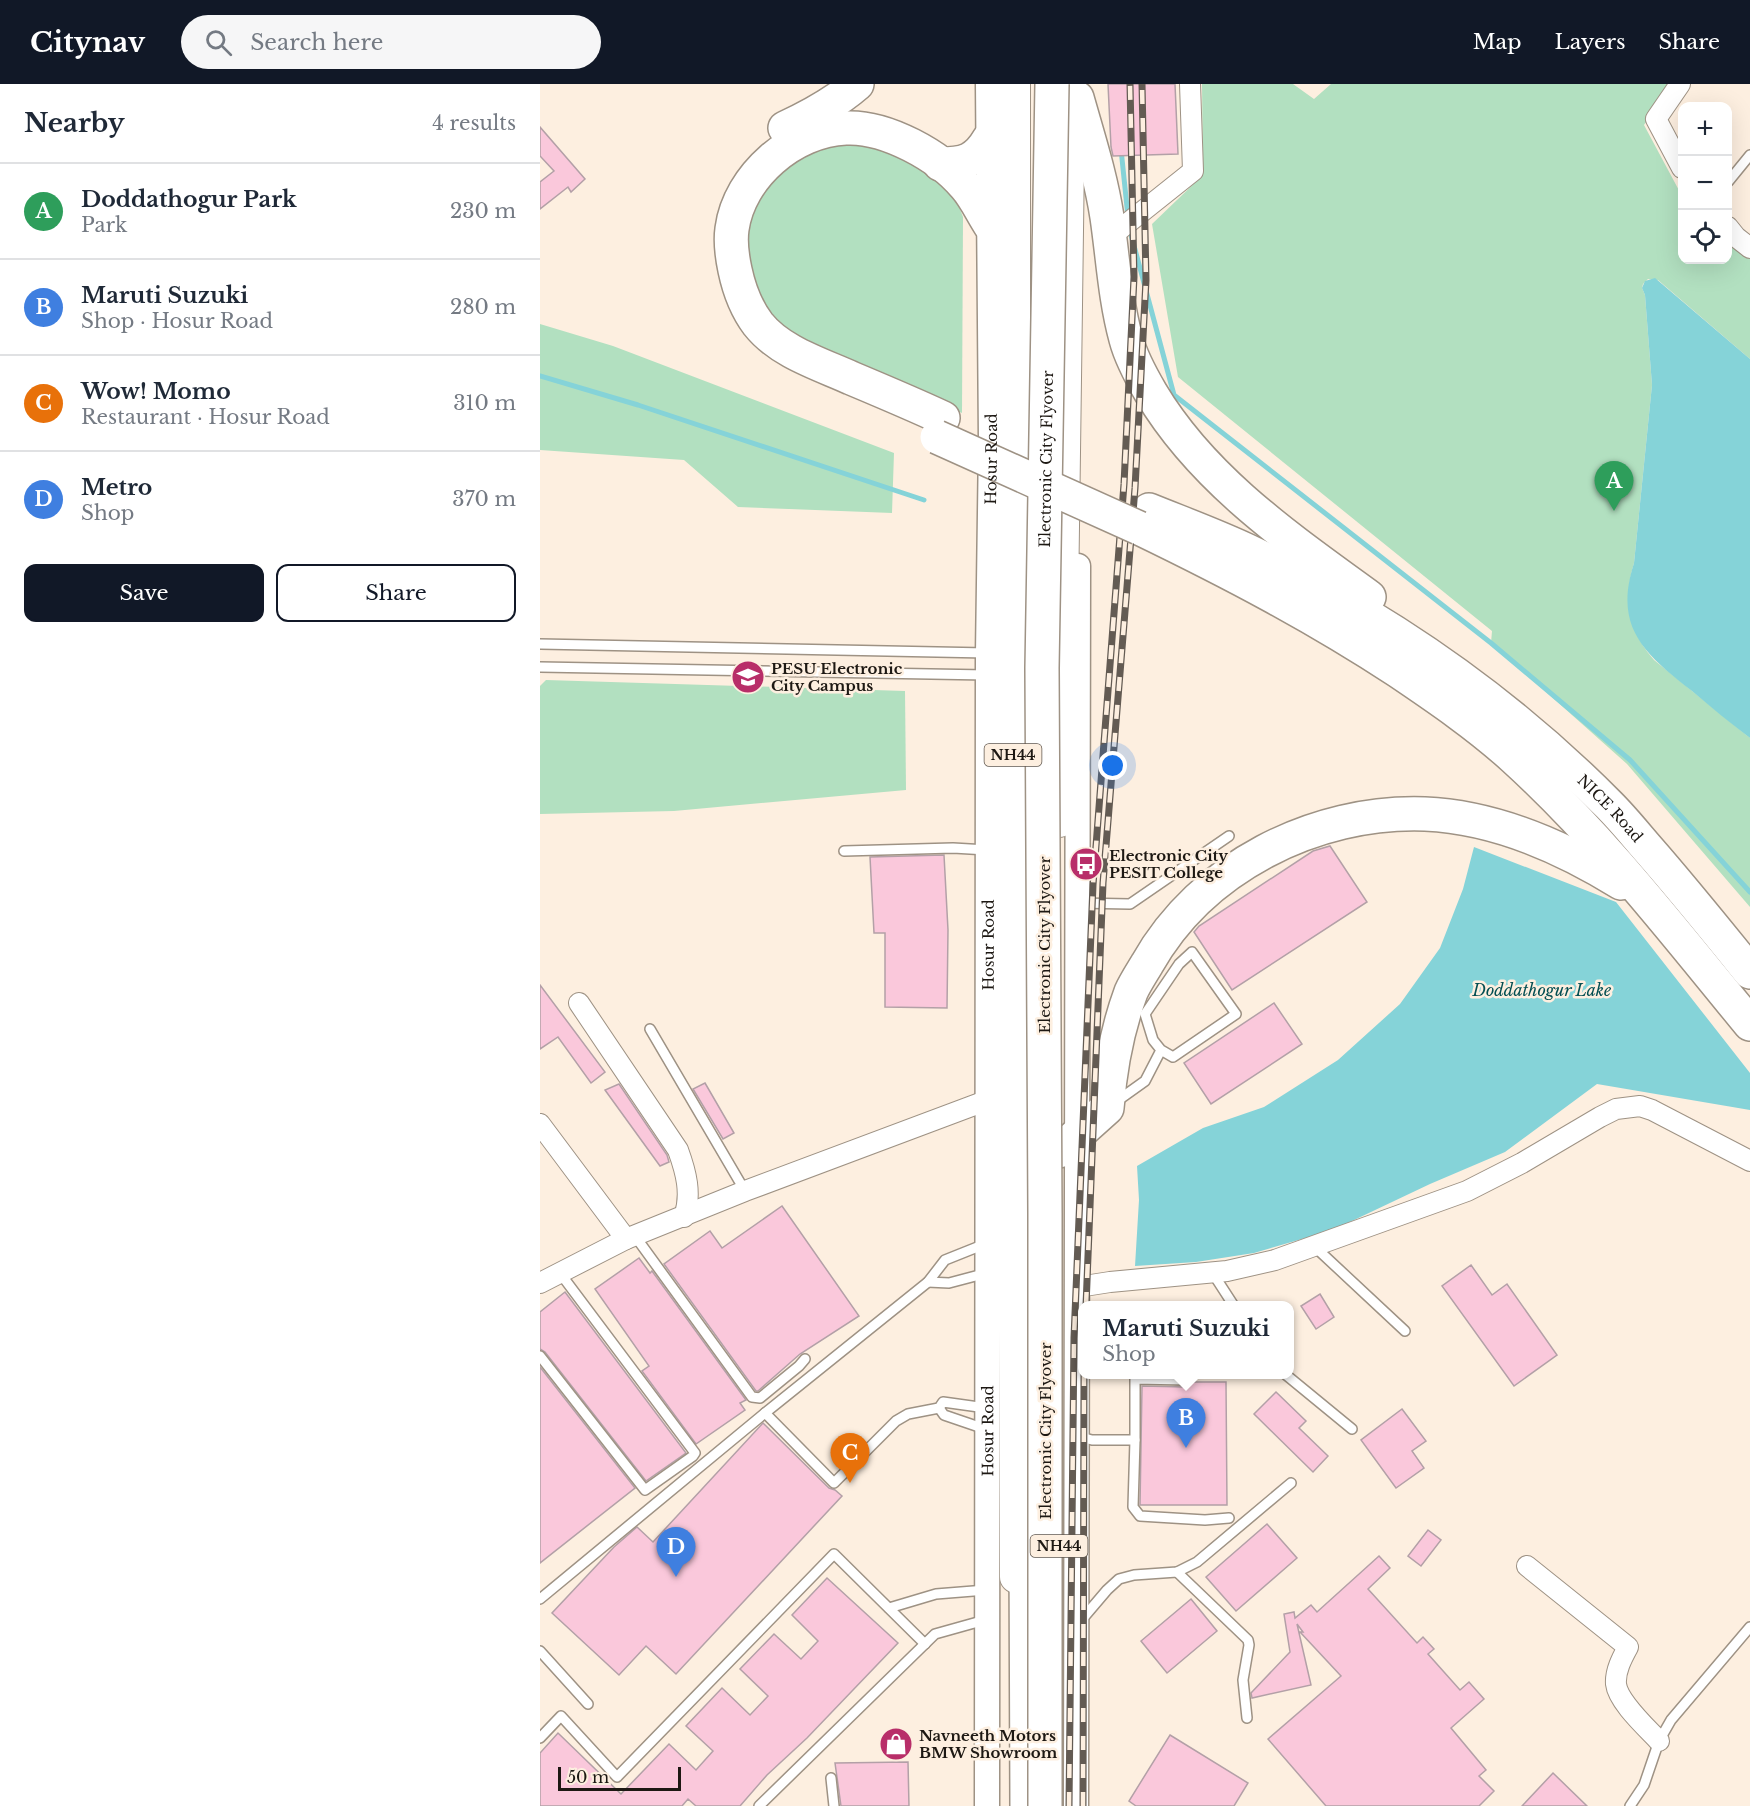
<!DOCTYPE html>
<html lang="en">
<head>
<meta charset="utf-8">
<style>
	body { margin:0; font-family:"Libre Baskerville",serif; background:#f6f6f7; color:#1f2937 }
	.controls { position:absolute; right:18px; top:18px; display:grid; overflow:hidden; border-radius:12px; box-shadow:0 6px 24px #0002 }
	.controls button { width:54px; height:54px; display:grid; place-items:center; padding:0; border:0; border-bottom:2px solid #e0e1e3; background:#fff; color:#1f2937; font:30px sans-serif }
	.scale { position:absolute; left:18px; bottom:15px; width:123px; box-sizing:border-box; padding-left:6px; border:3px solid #1d1813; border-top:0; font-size:16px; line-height:21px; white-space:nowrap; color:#1d1813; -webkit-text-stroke:4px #fdefe0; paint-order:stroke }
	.you { position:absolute; left:573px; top:682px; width:21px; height:21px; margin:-15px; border:4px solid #fff; border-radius:50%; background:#1a73e8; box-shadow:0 0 0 9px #1a73e833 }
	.badge { display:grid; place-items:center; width:39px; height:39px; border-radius:50%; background:#111827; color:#fff; font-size:20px; font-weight:700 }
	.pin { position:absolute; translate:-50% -50px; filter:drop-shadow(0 2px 3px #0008) }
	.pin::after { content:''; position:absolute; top:32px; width:21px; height:18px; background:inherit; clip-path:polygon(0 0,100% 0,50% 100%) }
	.popup { position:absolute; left:538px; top:1217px; width:216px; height:78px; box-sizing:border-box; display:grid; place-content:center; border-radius:12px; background:#fff; filter:drop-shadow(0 2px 4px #0005); font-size:20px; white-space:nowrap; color:#747a83 }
	.popup b { font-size:22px; color:#1f2937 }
	.popup::after { content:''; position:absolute; left:50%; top:100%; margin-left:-12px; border:12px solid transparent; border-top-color:#fff }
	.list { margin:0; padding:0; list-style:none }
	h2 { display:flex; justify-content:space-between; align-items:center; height:78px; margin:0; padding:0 24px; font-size:26px }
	h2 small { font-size:20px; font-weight:400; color:#747a83 }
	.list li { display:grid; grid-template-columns:39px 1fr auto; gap:18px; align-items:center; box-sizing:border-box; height:96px; padding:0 24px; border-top:2px solid #e0e1e3 }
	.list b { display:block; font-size:22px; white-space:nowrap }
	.list p { margin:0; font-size:20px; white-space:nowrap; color:#747a83 }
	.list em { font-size:20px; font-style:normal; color:#747a83 }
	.actions { display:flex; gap:12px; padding:18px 24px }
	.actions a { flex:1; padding:14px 0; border:2px solid #111827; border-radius:12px; text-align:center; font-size:21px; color:#111827 }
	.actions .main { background:#111827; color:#fff }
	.icon { flex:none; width:33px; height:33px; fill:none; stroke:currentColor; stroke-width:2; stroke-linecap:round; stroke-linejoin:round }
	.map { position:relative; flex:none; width:1210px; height:1722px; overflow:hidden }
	header { display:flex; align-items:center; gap:36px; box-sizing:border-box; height:84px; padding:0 30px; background:#111827; color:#fff }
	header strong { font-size:28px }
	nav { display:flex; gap:33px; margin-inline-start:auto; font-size:21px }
	.search { width:420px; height:54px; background:#f6f6f7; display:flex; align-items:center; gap:15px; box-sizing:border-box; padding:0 21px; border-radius:33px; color:#747a83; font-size:22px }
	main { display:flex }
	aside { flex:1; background:#fff }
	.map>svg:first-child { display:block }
	.green { fill:#b2e0c0 }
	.water { fill:#85d3d8 }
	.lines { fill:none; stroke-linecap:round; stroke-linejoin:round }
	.stream { stroke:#85d3d8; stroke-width:5 }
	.building { fill:#fac8db; stroke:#b3a0a7; stroke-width:1.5 }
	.service-casing { stroke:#9e9284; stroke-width:12 }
	.minor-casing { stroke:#9e9284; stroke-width:22 }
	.tertiary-casing { stroke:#9e9284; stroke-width:27 }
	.trunk-casing { stroke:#9e9284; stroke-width:34 }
	.motorway-casing { stroke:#9e9284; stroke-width:36 }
	.service { stroke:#fff; stroke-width:9 }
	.minor { stroke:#fff; stroke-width:20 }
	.tertiary { stroke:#fff; stroke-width:24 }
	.trunk { stroke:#fff; stroke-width:32 }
	.motorway { stroke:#fff; stroke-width:33 }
	.rail-casing { stroke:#635b53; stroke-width:7 }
	.rail { stroke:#fdefe0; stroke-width:4.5; stroke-dasharray:14; stroke-linecap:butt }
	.motorway-bridge-casing { stroke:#9e9284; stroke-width:36; stroke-linecap:butt }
	.motorway-bridge { stroke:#fff; stroke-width:33 }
	.labels { text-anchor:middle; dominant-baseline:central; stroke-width:5; stroke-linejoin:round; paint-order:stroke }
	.shield { fill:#fdefe0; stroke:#605850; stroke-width:1.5 }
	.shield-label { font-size:14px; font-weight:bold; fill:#1d1813 }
	.street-label { font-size:15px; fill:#1d1813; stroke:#fdefe0 }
	.poi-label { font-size:15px; font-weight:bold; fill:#1d1813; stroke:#fdefe0; text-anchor:start }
	.water-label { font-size:16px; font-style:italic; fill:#034e52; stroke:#fdefe0 }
</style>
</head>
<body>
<header>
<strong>Citynav</strong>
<div class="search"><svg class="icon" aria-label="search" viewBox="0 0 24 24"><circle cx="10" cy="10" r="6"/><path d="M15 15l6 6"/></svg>Search here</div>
<nav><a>Map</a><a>Layers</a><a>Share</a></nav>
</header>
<main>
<aside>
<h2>Nearby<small>4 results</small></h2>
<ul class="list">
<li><span class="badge" style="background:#2e9e5b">A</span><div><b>Doddathogur Park</b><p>Park</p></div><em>230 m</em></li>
<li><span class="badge" style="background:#3f7fe0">B</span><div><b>Maruti Suzuki</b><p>Shop · Hosur Road</p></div><em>280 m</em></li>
<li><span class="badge" style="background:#e8710a">C</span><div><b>Wow! Momo</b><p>Restaurant · Hosur Road</p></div><em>310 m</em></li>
<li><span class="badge" style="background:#3f7fe0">D</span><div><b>Metro</b><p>Shop</p></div><em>370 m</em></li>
</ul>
<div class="actions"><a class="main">Save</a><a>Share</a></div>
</aside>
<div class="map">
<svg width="1210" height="1722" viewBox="0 0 1210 1722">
	<rect width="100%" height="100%" fill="#fdefe0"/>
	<g class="green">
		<path d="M662,0H753L774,15L791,0H1132L1104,41L1142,112V176H1188V151L1210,168V275L1118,196L1108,195L1103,200L1102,204L1105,211L1112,301L1094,479C1083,515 1088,547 1114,576L1210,654V823L1087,680L951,559L952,547L638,293L612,140L663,91Z"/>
		<polygon points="300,57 339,60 405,100 417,117 423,133 422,329 252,254 217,217 204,159 216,114 243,81"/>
		<polygon points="0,240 73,262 354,369 352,429 198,423 144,376 0,366"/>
		<polygon points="6,596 365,607 366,706 134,727 0,730 0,602"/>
	</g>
	<g class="water">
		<path d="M1115,194L1210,275V654C1190,639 1171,623 1152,607C1105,570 1073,544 1094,479L1112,301L1105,211L1102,204L1105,197Z"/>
		<polygon points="934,763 1076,818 1210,989 1210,1026 1057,1000 965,1068 890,1100 793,1146 714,1169 656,1178 595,1182 599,1116 597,1082 663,1044 724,1023 798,976 860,920 900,864 923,805"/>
	</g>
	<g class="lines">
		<g class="stream">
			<polyline points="581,65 588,133"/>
			<polyline points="589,143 634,311 951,559 1090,676 1210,808"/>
			<polyline points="0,292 98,321 384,416"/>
		</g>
	</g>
	<g class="building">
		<polygon points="568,0 635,0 638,70 573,72 571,63"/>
		<polygon points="0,43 45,95 31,108 28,103 0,125 0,98 14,87 0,72"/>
		<polygon points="790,762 827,818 692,906 654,848 659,842 773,767"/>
		<polygon points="404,771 408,846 407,924 345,923 345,849 334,849 330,773"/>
		<polygon points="0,901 65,988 51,999 18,953 0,965"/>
		<polygon points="734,919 762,960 671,1020 644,979"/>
		<polygon points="165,999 194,1049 183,1055 153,1005"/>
		<polygon points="79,1000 127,1071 129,1078 120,1082 65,1006"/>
		<polygon points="242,1122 319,1232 260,1270 218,1307 216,1307 124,1180 170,1147 182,1164"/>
		<polygon points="99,1174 110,1189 112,1187 206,1316 200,1319 205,1326 156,1360 102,1287 109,1282 55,1205"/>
		<polygon points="931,1181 952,1211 967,1200 1017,1271 974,1302 902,1202"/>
		<polygon points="25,1208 146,1369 106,1397 5,1268 0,1265 0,1228"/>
		<polygon points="780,1210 794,1233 776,1245 761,1222"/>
		<polygon points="0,1283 95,1404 0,1479"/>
		<polygon points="652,1298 686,1298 687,1421 600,1421 602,1302 646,1303"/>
		<polygon points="736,1308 766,1337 759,1344 788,1372 773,1388 714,1330"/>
		<polygon points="862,1325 886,1357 872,1367 884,1384 856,1404 821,1356"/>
		<polygon points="223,1339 289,1404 295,1406 302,1412 136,1590 106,1562 79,1591 12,1529 74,1463 97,1443 113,1458"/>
		<polygon points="727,1440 757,1474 696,1527 666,1493"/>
		<polygon points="888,1446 901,1456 881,1482 868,1472"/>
		<polygon points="839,1472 850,1484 828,1505 877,1559 883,1553 894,1565 888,1570 920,1606 929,1598 944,1615 911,1644 946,1686 939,1692 954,1707 939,1722 786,1722 728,1655 801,1592 760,1548 763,1548 757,1540 771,1601 712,1614 711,1609 750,1568 744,1530 754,1528 755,1534 771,1521 777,1528"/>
		<polygon points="287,1494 358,1559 267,1654 227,1691 200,1722 156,1722 148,1715 142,1722 0,1722 0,1669 18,1649 81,1710 129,1660 156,1686 173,1667 146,1642 182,1604 210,1631 228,1612 200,1585 234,1550 261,1575 278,1557 252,1531"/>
		<polygon points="651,1515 677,1547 627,1589 601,1557"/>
		<polygon points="630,1651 708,1699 694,1722 596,1722 589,1717"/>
		<polygon points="368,1678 369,1722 301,1722 295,1679"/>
		<polygon points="1013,1689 1047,1722 982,1722"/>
	</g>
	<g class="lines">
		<g class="service-casing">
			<g id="service">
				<polyline points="1188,98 1210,71"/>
				<polyline points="0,560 447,569"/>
				<polyline points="0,583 447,591"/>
				<polyline points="304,767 413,764 447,766"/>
				<polyline points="538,819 590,820 689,752"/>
				<polyline points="110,945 205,1107"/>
				<polyline points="577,1017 605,997 621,966 633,973 696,930 652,868 639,880 605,930 613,956 621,966"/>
				<polyline points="95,1152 212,1313 220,1314 259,1282 265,1275"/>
				<polyline points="445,1160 405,1176 388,1198 225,1329 294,1399 356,1337 368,1330 399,1324 403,1318 446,1324"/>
				<polyline points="775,1163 865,1247"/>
				<polyline points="672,1188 694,1222"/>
				<polyline points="388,1198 409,1199 447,1189"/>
				<polyline points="0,1272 105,1406 153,1372 155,1369 20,1189"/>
				<polyline points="745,1290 812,1345"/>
				<polyline points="399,1324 404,1331 445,1345"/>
				<polyline points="537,1352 552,1356 595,1356 595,1295 646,1296"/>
				<polyline points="595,1356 593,1423 600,1432 665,1436 689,1434"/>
				<polyline points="637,1488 708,1556 709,1561 703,1596 707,1634"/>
				<polyline points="0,1515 225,1329"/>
				<polyline points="349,1524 396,1510 446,1506"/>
				<polyline points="539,1534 544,1533 567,1506 579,1495 594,1491 637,1488 657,1478 751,1399"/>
				<polyline points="0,1567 48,1620"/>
				<polyline points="0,1654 21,1632 77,1693 294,1470 385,1560"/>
				<polyline points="291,1694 294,1722"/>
				<polyline points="219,1722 395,1550 445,1536"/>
				<polyline points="1090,1722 1104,1701 1119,1657 1131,1636 1210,1543"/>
			</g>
		</g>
		<g class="minor-casing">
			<g id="minor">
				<polyline points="1140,0 1116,35 1142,84"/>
				<polyline points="1188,143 1196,153 1210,164"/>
				<polyline points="569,154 653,87 650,0"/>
				<path d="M39,919L138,1066C146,1088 152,1110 144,1133"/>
				<polyline points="0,1040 86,1155"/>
				<polyline points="0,1199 86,1155 205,1107 448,1016"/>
				<polyline points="538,1203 570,1198 687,1187 735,1176 927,1107 982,1079 1060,1033 1076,1025 1100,1022 1112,1026 1210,1077"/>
				<path d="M987,1482L1088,1563C1082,1574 1075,1587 1076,1600C1078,1618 1107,1644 1119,1657"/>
			</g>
		</g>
		<g class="tertiary-casing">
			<g id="tertiary">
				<path id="s1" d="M447,1722L448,569L451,358L448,0"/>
				<polyline points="536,1722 538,482"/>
			</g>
		</g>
		<g class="trunk-casing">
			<g id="trunk">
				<polyline points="474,0 474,995 476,1493"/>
				<polyline points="519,737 529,0"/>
			</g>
		</g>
		<g class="motorway-casing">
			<g id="motorway">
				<path d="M537,14C548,53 561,93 567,133C573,174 575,215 586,255C591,274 601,292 611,309C663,396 748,454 829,513"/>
				<path d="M245,44C271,32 295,19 317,0"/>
				<path d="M400,80C424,80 436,77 449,55"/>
				<path d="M403,334C373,320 342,307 311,294C280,280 240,268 218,240C206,224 199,205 195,186C192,172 190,159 192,145C199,92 253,46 306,44C346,42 400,72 425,102C435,113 442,129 450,141"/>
				<path id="s2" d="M609,426C641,439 674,451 706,466C840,530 964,615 1069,721C1083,735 1095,750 1108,765C1143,805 1176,846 1210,888"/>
				<path d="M599,444C690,488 774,532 858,587C898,614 939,642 974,674C1062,754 1135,849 1210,940"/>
				<path d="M519,1067L567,1024C570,984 577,946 591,908C595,899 601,890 607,880C661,784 774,726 885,730C954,733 1023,763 1081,799"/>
				<polyline points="486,1464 487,1722"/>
			</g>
		</g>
		<use href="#service" class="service"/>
		<use href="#minor" class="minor"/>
		<use href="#tertiary" class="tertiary"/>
		<use href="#trunk" class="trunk"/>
		<use href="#motorway" class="motorway"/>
		<g class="rail-casing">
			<g id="rail">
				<polyline points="546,1222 563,799 595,404 606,196 602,0"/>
				<polyline points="529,1722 534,1254 553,801 584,400 594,193 590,0"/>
				<polyline points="543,1722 544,1290"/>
			</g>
		</g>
		<use href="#rail" class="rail"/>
		<g class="motorway-bridge-casing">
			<g id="motorway-bridge">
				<polyline points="397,353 599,444"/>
				<path id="s3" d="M505,1722V1129L502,584L512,0"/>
			</g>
		</g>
		<use href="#motorway-bridge" class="motorway-bridge"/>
	</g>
	<defs>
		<g id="university-disc" transform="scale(1.725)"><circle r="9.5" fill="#b82e69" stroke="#fdefe0"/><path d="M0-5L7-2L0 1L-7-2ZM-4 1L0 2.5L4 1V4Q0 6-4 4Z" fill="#fff"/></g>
		<g id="bus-disc" transform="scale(1.725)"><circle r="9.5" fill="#b82e69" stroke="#fdefe0"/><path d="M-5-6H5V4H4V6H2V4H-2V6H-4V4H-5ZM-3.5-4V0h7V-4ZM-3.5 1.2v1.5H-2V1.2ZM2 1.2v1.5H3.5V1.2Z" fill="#fff"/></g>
		<g id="shop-disc" transform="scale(1.725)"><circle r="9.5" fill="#b82e69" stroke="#fdefe0"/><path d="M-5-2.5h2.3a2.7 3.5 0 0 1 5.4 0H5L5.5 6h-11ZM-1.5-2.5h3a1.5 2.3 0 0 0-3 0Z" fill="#fff"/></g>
	</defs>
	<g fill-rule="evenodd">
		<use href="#university-disc" x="208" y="593"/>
		<use href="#bus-disc" x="546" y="780"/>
		<use href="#shop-disc" x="356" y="1660"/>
	</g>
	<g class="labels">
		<g class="shield">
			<rect x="444.5" y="660" width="57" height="22" rx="4.5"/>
			<rect x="490.5" y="1451" width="57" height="22" rx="4.5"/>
		</g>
		<g class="shield-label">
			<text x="473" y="671">NH44</text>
			<text x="519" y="1462">NH44</text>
		</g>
		<g class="street-label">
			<text stroke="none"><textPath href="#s1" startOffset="1347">Hosur Road</textPath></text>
			<text stroke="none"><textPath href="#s3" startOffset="1347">Electronic City Flyover</textPath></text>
			<text stroke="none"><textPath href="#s2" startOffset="554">NICE Road</textPath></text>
			<text stroke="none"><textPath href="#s1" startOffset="861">Hosur Road</textPath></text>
			<text transform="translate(504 861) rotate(-90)">Electronic City Flyover</text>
			<text stroke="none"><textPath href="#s1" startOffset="375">Hosur Road</textPath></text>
			<text transform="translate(505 1347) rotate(-90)">Electronic City Flyover</text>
		</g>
		<g class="poi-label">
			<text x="231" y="584">PESU Electronic<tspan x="231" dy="17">City Campus</tspan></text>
			<text x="569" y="771">Electronic City<tspan x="569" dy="17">PESIT College</tspan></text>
			<text x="379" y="1651">Navneeth Motors<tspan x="379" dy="17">BMW Showroom</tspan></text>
		</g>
		<g class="water-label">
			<text x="1002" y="906">Doddathogur Lake</text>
		</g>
	</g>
</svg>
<div class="controls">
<button>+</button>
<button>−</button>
<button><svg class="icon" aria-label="locate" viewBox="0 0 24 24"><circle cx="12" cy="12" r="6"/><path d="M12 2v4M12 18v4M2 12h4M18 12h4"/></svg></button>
</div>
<div class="scale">50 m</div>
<div class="you"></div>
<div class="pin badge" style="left:1074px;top:427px;background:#2e9e5b">A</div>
<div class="pin badge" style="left:646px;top:1364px;background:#3f7fe0">B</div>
<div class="popup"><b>Maruti Suzuki</b>Shop</div>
<div class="pin badge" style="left:310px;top:1399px;background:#e8710a">C</div>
<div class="pin badge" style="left:136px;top:1493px;background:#3f7fe0">D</div>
</div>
</main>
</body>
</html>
